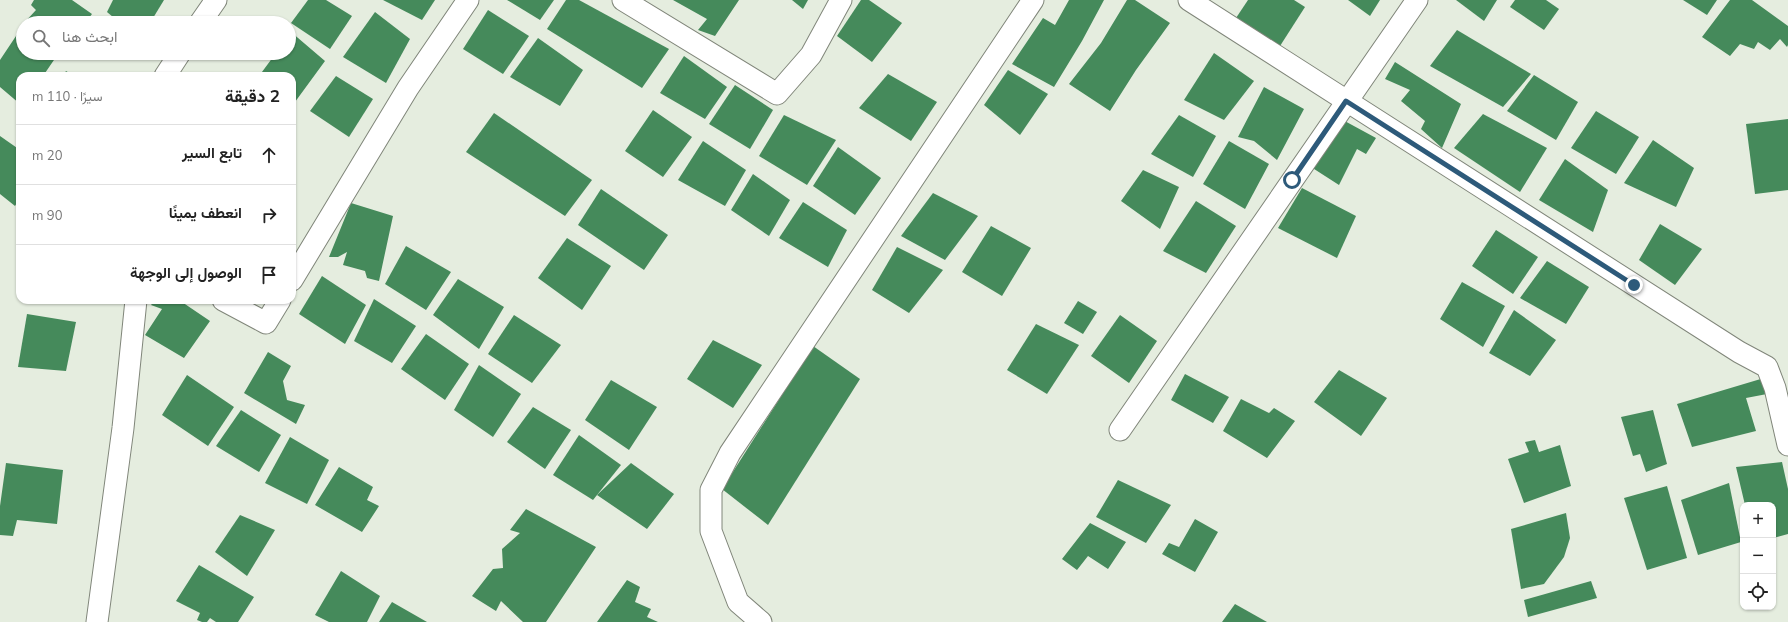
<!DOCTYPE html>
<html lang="ar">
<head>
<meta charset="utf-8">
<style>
	body { margin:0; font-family:Mulish,Vazirmatn,sans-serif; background:#f6f6f6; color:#222; direction:rtl }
	.controls { position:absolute; right:12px; bottom:12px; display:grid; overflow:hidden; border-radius:8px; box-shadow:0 1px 3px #0004 }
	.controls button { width:36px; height:36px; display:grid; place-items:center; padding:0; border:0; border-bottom:1px solid #e0e0e0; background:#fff; color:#222; font:20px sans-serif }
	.stop { position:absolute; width:12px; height:12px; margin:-9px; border:3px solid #2d5a7a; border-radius:50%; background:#fff }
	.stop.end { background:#2d5a7a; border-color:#fff; box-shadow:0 1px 4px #0008 }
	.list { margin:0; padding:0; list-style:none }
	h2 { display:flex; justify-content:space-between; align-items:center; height:52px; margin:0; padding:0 16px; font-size:17px }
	h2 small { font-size:13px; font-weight:400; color:#767676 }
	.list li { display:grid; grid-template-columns:26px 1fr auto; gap:12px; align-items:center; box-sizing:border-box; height:60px; padding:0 16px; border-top:1px solid #e0e0e0 }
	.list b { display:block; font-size:15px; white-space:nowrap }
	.list em { font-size:13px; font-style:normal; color:#767676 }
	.icon { flex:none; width:22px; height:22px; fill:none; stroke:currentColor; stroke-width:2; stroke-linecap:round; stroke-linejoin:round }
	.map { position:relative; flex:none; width:1788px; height:622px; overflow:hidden; direction:ltr }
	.search { position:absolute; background:#fff; box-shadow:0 1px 3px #0004; left:16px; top:16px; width:280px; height:44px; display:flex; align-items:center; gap:10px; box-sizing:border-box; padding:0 14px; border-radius:22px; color:#767676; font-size:15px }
	.panel { position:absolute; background:#fff; box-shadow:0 1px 3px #0004; left:16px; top:72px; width:280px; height:232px; border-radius:12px; direction:rtl }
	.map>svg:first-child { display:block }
	.building { fill:#458a5b }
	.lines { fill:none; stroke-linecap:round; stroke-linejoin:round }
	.minor-casing { stroke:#80867a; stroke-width:23 }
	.minor { stroke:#fff; stroke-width:21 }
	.route { stroke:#2d5a7a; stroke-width:5 }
</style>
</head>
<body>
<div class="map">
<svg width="1788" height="622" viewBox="0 0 1788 622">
	<rect width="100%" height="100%" fill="#e5eddf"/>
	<g class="building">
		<polygon points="34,0 72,0 92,14 85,23 24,23 36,10 31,5"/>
		<polygon points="113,0 164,0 150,23 120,23 107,12"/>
		<polygon points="308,0 326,0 352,16 330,49 291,23"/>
		<polygon points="383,0 435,0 422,20"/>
		<polygon points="507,0 554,0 540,20"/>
		<polygon points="566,0 579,0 669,49 642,88 547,29"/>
		<polygon points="673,0 739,0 715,36 698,30 707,19"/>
		<polygon points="792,0 808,0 803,9"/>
		<polygon points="861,0 869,0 902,23 872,62 837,36"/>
		<polygon points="1069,0 1104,0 1082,41 1054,87 1012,64 1043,18 1055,25"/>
		<polygon points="1127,0 1135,0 1170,23 1136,70 1110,111 1069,84 1101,43"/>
		<polygon points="1248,0 1294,0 1305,7 1280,46 1236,18"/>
		<polygon points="1348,0 1380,0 1370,16"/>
		<polygon points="1456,0 1497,0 1484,21"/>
		<polygon points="1515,0 1546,0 1559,9 1544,30 1510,7"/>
		<polygon points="1683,0 1717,0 1707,15"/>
		<polygon points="1730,0 1752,0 1788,26 1788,45 1787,47 1780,39 1770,50 1758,42 1754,49 1740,44 1730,56 1702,37"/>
		<polygon points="488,10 529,36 503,74 463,49"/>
		<polygon points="375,12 410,39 386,83 343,57"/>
		<polygon points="20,30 23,32 23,53 50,53 56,57 43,76 20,76 20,104 0,87 0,60"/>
		<polygon points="1457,30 1531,74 1503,107 1430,66"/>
		<polygon points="291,32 325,61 295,102 292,100 292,76 259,76 276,53 289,53 289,35"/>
		<polygon points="538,38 583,70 560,106 510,77"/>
		<polygon points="1214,53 1254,81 1224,120 1184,100"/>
		<polygon points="684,56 727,87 705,119 660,93"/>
		<polygon points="1395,62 1461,104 1442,148 1421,129 1425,121 1401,101 1410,90 1385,79"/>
		<polygon points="1008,70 1048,94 1020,135 984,105"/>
		<polygon points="66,71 74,76 63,76"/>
		<polygon points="888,74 937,102 911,141 859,108"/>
		<polygon points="1534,75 1578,102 1556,140 1507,111"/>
		<polygon points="336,76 373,99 349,137 310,111"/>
		<polygon points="735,85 773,110 750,149 709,124"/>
		<polygon points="1264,87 1304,109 1277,160 1254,141 1238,137"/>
		<polygon points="653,110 692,137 663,177 625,151"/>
		<polygon points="1596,111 1639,137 1616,174 1571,148"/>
		<polygon points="494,113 592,180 565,216 466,152"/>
		<polygon points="1483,114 1547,148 1520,192 1454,148"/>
		<polygon points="784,115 836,140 807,185 759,156"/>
		<polygon points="1179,115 1216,136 1193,177 1151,154"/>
		<polygon points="1341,119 1376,138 1366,154 1357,149 1339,185 1311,167"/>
		<polygon points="1788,119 1788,190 1755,194 1746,124"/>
		<polygon points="0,136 20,150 20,198 15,206 0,194"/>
		<polygon points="1653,140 1694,168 1676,207 1624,183"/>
		<polygon points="703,141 746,170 725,206 678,180"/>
		<polygon points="1229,141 1269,164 1245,209 1203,184"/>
		<polygon points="838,147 881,178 855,215 813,186"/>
		<polygon points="1565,159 1608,190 1593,232 1539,200"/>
		<polygon points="1143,170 1179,187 1160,229 1121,201"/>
		<polygon points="753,174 790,200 769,236 731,210"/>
		<polygon points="1302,188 1356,216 1337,258 1278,228"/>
		<polygon points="601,189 668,235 644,270 578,225"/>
		<polygon points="933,193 978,216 945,260 901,236"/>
		<polygon points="1196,201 1236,226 1206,273 1163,251"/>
		<polygon points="803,202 847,230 828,267 779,238"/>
		<polygon points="351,203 393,216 379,281 367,278 365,271 343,265 347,252 338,257 329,257"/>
		<polygon points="1660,224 1702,249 1675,285 1639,260"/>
		<polygon points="991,226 1031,248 1002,296 962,272"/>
		<polygon points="1496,230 1538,257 1513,294 1472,266"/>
		<polygon points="567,238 611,266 582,310 538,278"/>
		<polygon points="406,246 451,272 426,310 385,284"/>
		<polygon points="897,247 943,270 909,313 872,290"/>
		<polygon points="1547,261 1589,287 1566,324 1520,298"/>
		<polygon points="322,276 366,305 345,344 299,314"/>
		<polygon points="458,279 504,307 479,349 433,315"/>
		<polygon points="1462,282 1505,306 1483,347 1440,319"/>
		<polygon points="374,299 416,326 392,363 354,341"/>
		<polygon points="155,300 179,300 210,321 184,358 145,335 162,309 151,305"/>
		<polygon points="1078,301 1097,312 1083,334 1064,323"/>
		<polygon points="1514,310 1556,340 1530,376 1489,353"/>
		<polygon points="27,314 76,322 66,371 18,367"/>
		<polygon points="514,315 561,345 532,383 488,354"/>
		<polygon points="1120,315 1157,341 1129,383 1091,356"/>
		<polygon points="1036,324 1079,345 1047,394 1007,370"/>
		<polygon points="426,334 469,364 445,400 401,369"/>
		<polygon points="713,340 762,365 733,408 687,379"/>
		<polygon points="813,346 860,379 768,525 722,489"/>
		<polygon points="268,352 291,366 283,381 287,400 305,405 296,424 244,393"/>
		<polygon points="479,365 521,394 493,437 454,410"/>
		<polygon points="1339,370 1387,398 1361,436 1314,402"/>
		<polygon points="1185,374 1229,397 1213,423 1171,400"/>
		<polygon points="187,375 234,407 208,446 162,415"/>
		<polygon points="1764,378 1767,394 1746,398 1756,431 1692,447 1677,404"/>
		<polygon points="611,380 657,407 629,450 585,420"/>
		<polygon points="1241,399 1269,413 1274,408 1295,421 1267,458 1223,431"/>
		<polygon points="533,407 571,430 545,469 507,442"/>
		<polygon points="241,410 281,435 259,472 216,446"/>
		<polygon points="1653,410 1667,464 1646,472 1640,454 1633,456 1621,417"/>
		<polygon points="579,435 621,465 593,500 553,475"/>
		<polygon points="290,437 329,460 307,504 265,483"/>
		<polygon points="1535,440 1539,452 1560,445 1571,486 1524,503 1508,459 1529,452 1525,442"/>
		<polygon points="1782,462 1788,489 1788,534 1773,538 1773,505 1745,505 1736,467"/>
		<polygon points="6,463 63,470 57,524 17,520 13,536 0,535 0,506"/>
		<polygon points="631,463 674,494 647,529 597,495"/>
		<polygon points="339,467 373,487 367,500 379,506 362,532 315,505"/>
		<polygon points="1118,480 1171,505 1146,543 1096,517"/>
		<polygon points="1729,483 1741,542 1698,555 1681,500"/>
		<polygon points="1667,486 1687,558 1647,570 1624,498"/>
		<polygon points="526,509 596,547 546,622 523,622 501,601 496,611 472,596 493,569 503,568 502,549 520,533 510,530"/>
		<polygon points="1566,513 1570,538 1564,557 1544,584 1521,589 1511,529"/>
		<polygon points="240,515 275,530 247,576 215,552"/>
		<polygon points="1195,519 1218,532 1195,572 1162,554 1169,543 1179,547"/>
		<polygon points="1090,523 1126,542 1108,569 1088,556 1077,570 1062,559"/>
		<polygon points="199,565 254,597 238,622 216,622 210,618 207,622 202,622 197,620 200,613 176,601"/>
		<polygon points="341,571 380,596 367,622 329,622 315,615"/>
		<polygon points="627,580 640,587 635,602 651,609 647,617 658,622 597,622"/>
		<polygon points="1591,581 1597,598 1528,617 1524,600"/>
		<polygon points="392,602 427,622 379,622"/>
		<polygon points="1235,604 1267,622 1222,622"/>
	</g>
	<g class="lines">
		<g class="minor-casing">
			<g id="minor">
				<polyline points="623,0 777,94 811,55 841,0"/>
				<polyline points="1189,0 1739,352 1767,367 1775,388 1788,445"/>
				<polyline points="200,23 216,0"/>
				<polyline points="165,76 180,53"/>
				<polyline points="292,280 408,88 468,0"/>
				<polyline points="223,300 266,323 280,300"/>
				<polyline points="1120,430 1417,0"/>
				<polyline points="97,622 123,428 136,300"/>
				<polyline points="761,622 738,602 711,531 711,490 730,453 1033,0"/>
			</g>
		</g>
		<use href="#minor" class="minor"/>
	</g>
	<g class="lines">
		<polyline class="route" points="1292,180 1346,101 1634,285"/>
	</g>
</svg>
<div class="controls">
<button>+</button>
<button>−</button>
<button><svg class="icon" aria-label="locate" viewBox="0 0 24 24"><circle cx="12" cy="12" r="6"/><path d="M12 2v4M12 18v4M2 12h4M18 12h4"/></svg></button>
</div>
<div class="stop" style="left:1292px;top:180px"></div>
<div class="stop end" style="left:1634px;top:285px"></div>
<div class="search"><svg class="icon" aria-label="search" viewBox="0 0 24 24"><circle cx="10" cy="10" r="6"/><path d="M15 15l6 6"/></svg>ابحث هنا</div>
<section class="panel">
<h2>2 دقيقة<small>سيرًا · 110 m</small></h2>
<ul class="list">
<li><svg class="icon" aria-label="ahead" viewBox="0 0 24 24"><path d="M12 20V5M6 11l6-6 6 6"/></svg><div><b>تابع السير</b></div><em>20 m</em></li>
<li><svg class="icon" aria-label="right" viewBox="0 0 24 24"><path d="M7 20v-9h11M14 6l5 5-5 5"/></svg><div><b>انعطف يمينًا</b></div><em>90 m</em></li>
<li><svg class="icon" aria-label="arrive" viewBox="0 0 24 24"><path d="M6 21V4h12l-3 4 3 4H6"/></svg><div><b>الوصول إلى الوجهة</b></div></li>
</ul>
</section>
</div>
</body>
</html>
